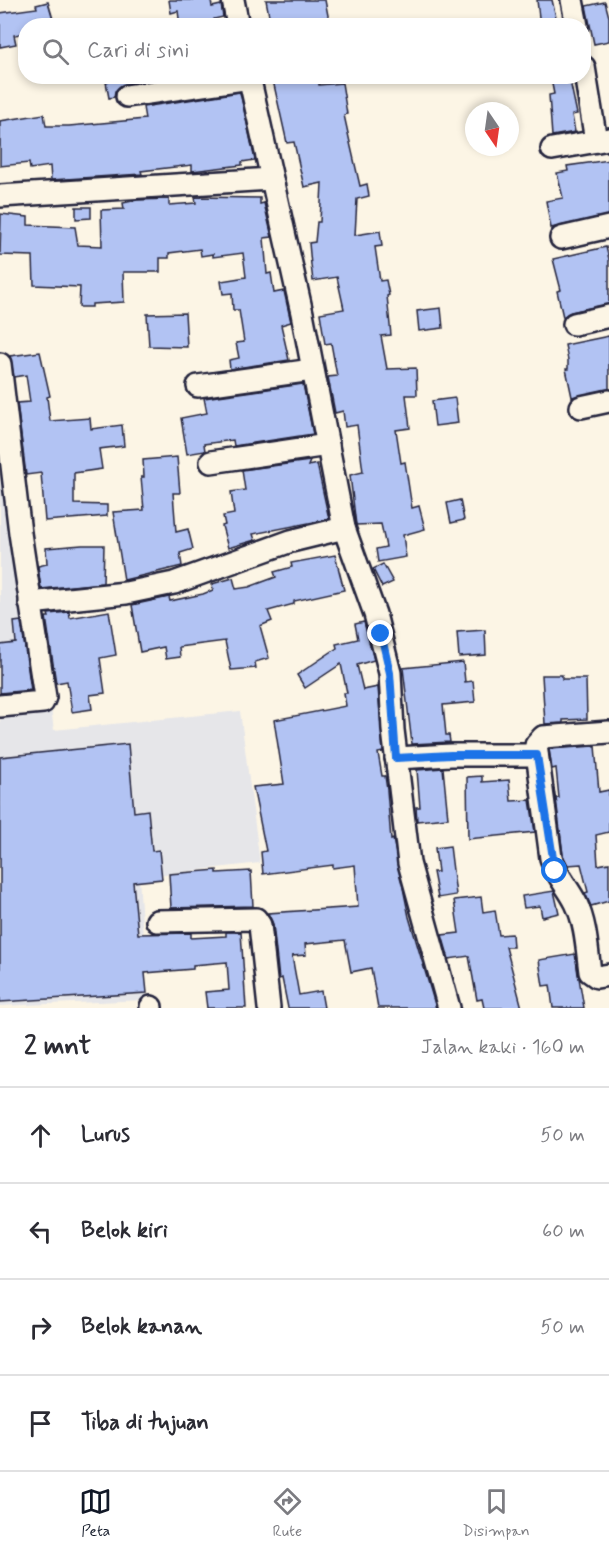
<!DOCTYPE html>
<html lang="id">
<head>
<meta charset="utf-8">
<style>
	body { margin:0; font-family:Mynerve,sans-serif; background:#f2f2f3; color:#2b2b33 }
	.compass { position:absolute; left:465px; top:102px; width:54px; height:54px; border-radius:50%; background:#fff; box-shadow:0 3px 9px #0003; rotate:167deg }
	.stop { position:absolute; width:18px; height:18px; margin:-14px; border:4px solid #1a73e8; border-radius:50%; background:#fff }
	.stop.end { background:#1a73e8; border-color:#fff; box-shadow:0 2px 6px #0008 }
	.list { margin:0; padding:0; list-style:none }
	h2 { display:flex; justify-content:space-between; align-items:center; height:78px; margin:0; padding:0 24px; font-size:26px }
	h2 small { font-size:20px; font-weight:400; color:#7c7c81 }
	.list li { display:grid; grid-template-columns:39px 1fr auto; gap:18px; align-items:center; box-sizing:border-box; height:96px; padding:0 24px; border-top:2px solid #e1e1e2 }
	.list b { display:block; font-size:22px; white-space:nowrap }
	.list em { font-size:20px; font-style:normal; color:#7c7c81 }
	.icon { flex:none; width:33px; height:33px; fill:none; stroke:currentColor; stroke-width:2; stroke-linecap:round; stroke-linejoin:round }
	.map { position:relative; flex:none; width:609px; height:1008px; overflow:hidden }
	.search { position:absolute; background:#fff; box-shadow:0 3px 9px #0003; left:18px; right:18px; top:18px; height:66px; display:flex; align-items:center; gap:15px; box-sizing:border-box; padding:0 21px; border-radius:24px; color:#7c7c81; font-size:22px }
	.sheet { height:462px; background:#fff }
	nav { display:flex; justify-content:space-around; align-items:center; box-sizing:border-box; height:84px; border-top:2px solid #e1e1e2; background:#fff; font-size:16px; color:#7c7c81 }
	nav a { display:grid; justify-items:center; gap:3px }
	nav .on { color:#111827 }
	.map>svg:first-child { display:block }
	.built { fill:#e6e6e9 }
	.building { fill:#b2c3f3; stroke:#22223b; stroke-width:1.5 }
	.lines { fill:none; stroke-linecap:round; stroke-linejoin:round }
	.minor-casing { stroke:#22223b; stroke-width:26 }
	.minor { stroke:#fcf5e5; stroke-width:21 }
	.route { stroke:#1a73e8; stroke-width:8 }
</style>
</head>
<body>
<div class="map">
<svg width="609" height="1008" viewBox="0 0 609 1008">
	<rect width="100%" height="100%" fill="#fcf5e5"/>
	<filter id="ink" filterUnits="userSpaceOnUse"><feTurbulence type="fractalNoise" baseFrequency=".0167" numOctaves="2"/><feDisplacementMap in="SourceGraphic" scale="12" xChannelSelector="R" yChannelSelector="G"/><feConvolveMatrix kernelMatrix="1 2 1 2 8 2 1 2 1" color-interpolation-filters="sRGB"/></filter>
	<g filter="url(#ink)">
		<polygon class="built" points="0,349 54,730 240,711 260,863 139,877 147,1000 0,1006"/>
		<g class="building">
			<polygon points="169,0 211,0 212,7 221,5 223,17 214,19 215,26 180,26 178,11 171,13"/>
			<polygon points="266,0 325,0 330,26 271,26"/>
			<polygon points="537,0 552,0 558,26 540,26"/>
			<polygon points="48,2 55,26 26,26 26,33 14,35 16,44 0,47 0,13 37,8 36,5"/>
			<polygon points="605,2 609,17 609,41 594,44 586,6"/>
			<polygon points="134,76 172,76 125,84 115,91 114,97 109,98 106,82"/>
			<polygon points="272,76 318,76 319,85 342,83 347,114 344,115 351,147 360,186 367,184 369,196 357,199 355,235 380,231 382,246 375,247 380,281 386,280 389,295 387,296 391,335 381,336 387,369 416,368 417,395 406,395 410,428 396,430 401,463 405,462 412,508 419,506 425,529 403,535 406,557 378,562 376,549 386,547 381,524 356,525 350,475 363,472 357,425 345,427 343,411 335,413 328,377 337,376 331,343 325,344 320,313 344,309 337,277 313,281 311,265 309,243 315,242 317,222 320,222 322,183 304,187 294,142 287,143"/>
			<polygon points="569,76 577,114 572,115 575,132 552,136 549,95 554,94 551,79"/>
			<polygon points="240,92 255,160 242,162 242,165 192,171 192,165 141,171 142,174 51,180 50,166 30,169 29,163 0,166 0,121 44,114 46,126 69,126 145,119 143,107"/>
			<polygon points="609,160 609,215 551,228 546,201 563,198 557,173 568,171 567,166"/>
			<polygon points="195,197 260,198 260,204 264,203 272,237 264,238 267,274 271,273 274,293 284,291 291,322 281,325 289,360 230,369 229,360 239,358 236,343 244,342 239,310 233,310 232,293 223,294 221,281 246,277 243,253 213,257 213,254 201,256 200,249 169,253 169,258 160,258 160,272 123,272 124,302 92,304 92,307 79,307 80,287 34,285 33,256 0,255 1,214 28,217 28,225 75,227 78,245 102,246 101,210 124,209 123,203 137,200 169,199 169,205 196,203"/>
			<polygon points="76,207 91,207 91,218 76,219"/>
			<polygon points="606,247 609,259 609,304 571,312 563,317 557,291 561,290 553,259"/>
			<polygon points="441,308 443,328 419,331 417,311"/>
			<polygon points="185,313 187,347 149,346 147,314"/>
			<polygon points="609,336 609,389 572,397 566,369 568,369 568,360 565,345"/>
			<polygon points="40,352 50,396 47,397 50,421 90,418 91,429 122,425 124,446 99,449 102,469 74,473 74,504 107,505 107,516 45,521 41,473 26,475 17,403 30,402 26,375 14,377 10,356"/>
			<polygon points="303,384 313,434 234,446 233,440 204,444 205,451 187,454 181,418 207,413 204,398"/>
			<polygon points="455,398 458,423 435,426 432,401"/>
			<polygon points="177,457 180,493 173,493 176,532 188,529 193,549 180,553 182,566 124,580 113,512 144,510 141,477 144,477 143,460"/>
			<polygon points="310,461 308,466 317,464 329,519 253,534 255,540 228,548 222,526 225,525 223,516 234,514 231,492 245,490 242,470"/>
			<polygon points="460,500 464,520 451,523 447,503"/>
			<polygon points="82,545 104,545 103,583 41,589 38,566 47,564 46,548"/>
			<polygon points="335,555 344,590 294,601 294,604 268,611 272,621 260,626 269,658 255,662 256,668 231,670 225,641 179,647 180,657 166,659 164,647 140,652 132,605 169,597 170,601 203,594 213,590 212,584 233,578 236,589 249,587 276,577 274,572 292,567 291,563"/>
			<polygon points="383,564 393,582 382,587 373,569"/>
			<polygon points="109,611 116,655 100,658 105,693 90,695 92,709 72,712 67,681 56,683 46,617 49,617 48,614 69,612 70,618"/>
			<polygon points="21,621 31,690 0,693 0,645 16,643 14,622"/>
			<polygon points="364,622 374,660 357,665 363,690 378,687 383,752 378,753 382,776 385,776 387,790 391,840 393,839 409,917 436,1008 378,1008 371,968 351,972 345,940 305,944 306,955 292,956 299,995 321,991 324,1008 288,1008 282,978 279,979 273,924 268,913 358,907 355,865 333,868 333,865 263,874 261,852 266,851 253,787 284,784 274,720 346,706 344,693 347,693 341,664 305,688 297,675 337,648 336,644 358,639 355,624"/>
			<polygon points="485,630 486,655 459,657 457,632"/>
			<polygon points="463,662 465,682 473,681 475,702 443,705 446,735 449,735 450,742 412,744 403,668"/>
			<polygon points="542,675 562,675 562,679 586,679 587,719 563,720 563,723 545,724"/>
			<polygon points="128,744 134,812 148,810 152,851 159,850 162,879 133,882 138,934 191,933 191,938 226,936 226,932 241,932 246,1008 207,1008 205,992 229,990 227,962 193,965 193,969 145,973 147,993 0,1002 0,757"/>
			<polygon points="595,746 599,792 609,790 609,832 596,835 598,865 609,863 609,901 591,906 585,893 588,892 581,864 568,865 563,855 556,798 559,798 556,768 552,769 549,749"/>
			<polygon points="443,768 448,818 417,821 416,807 420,807 417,770"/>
			<polygon points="482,776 482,782 509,780 511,801 530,800 535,832 468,839 467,777"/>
			<polygon points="450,846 456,895 438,898 433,872 438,872 435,848"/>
			<polygon points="217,870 217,873 251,871 253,906 171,908 169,874"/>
			<polygon points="554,891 559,913 542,917 540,906 524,908 522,896"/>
			<polygon points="481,897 483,912 495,910 499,935 512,934 513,947 506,947 522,1008 484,1008 482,999 477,1000 469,956 449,959 442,935 459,933 454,900"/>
			<polygon points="575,954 584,1008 553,1008 550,985 543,986 539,960"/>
		</g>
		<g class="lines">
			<g class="minor-casing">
				<g id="minor">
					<polyline points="233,0 238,26"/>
					<polyline points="572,0 577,26"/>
					<polyline points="584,67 596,141"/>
					<polyline points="249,76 302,313 344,528 375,614 390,673 393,730 409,863 449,1008"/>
					<polyline points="127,96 250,78"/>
					<polyline points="552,149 609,139"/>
					<polyline points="0,196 271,179"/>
					<polyline points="561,238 609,227"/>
					<polyline points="574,324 609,316"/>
					<polyline points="0,364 20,533 45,697 43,702 0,706"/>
					<polyline points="198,386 312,370"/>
					<polyline points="581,407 609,401"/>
					<polyline points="211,462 328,445"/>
					<polyline points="30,603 126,593 174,583 291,541 344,528"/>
					<path d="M609,732L543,737L536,745L551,858C556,875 568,887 576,903C586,924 587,949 590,972L597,977L609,975"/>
					<polyline points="396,758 451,755 537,755"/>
					<polyline points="157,921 256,919 260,925 269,1008"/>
					<polyline points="151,1007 151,1008"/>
				</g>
			</g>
			<use href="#minor" class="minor"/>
		</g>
	</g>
	<g class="lines" filter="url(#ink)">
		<polyline class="route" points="381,634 390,673 396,758 451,755 537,755 555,871"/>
	</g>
</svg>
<svg class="compass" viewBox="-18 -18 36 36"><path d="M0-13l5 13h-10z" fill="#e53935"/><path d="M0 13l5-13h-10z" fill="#7c7c81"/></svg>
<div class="stop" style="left:555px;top:871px"></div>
<div class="stop end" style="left:381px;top:634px"></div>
<div class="search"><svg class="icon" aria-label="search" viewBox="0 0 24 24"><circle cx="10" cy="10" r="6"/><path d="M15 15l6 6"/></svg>Cari di sini</div>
</div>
<section class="sheet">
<h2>2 mnt<small>Jalan kaki · 160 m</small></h2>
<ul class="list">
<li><svg class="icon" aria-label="ahead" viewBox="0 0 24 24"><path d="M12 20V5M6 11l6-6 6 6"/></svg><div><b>Lurus</b></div><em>50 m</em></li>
<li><svg class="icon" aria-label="left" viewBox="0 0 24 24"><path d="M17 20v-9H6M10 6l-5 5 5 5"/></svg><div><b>Belok kiri</b></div><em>60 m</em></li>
<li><svg class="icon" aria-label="right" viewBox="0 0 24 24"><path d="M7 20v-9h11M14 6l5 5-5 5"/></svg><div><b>Belok kanan</b></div><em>50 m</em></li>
<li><svg class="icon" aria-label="arrive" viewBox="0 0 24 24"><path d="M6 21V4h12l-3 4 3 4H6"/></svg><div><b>Tiba di tujuan</b></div></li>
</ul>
</section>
<nav>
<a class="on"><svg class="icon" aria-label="map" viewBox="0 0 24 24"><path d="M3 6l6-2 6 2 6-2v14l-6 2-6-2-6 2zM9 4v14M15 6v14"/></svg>Peta</a>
<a><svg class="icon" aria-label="directions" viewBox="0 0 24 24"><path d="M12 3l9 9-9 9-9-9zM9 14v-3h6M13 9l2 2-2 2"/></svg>Rute</a>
<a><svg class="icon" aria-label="saved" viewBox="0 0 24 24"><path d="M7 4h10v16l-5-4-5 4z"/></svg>Disimpan</a>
</nav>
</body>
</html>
